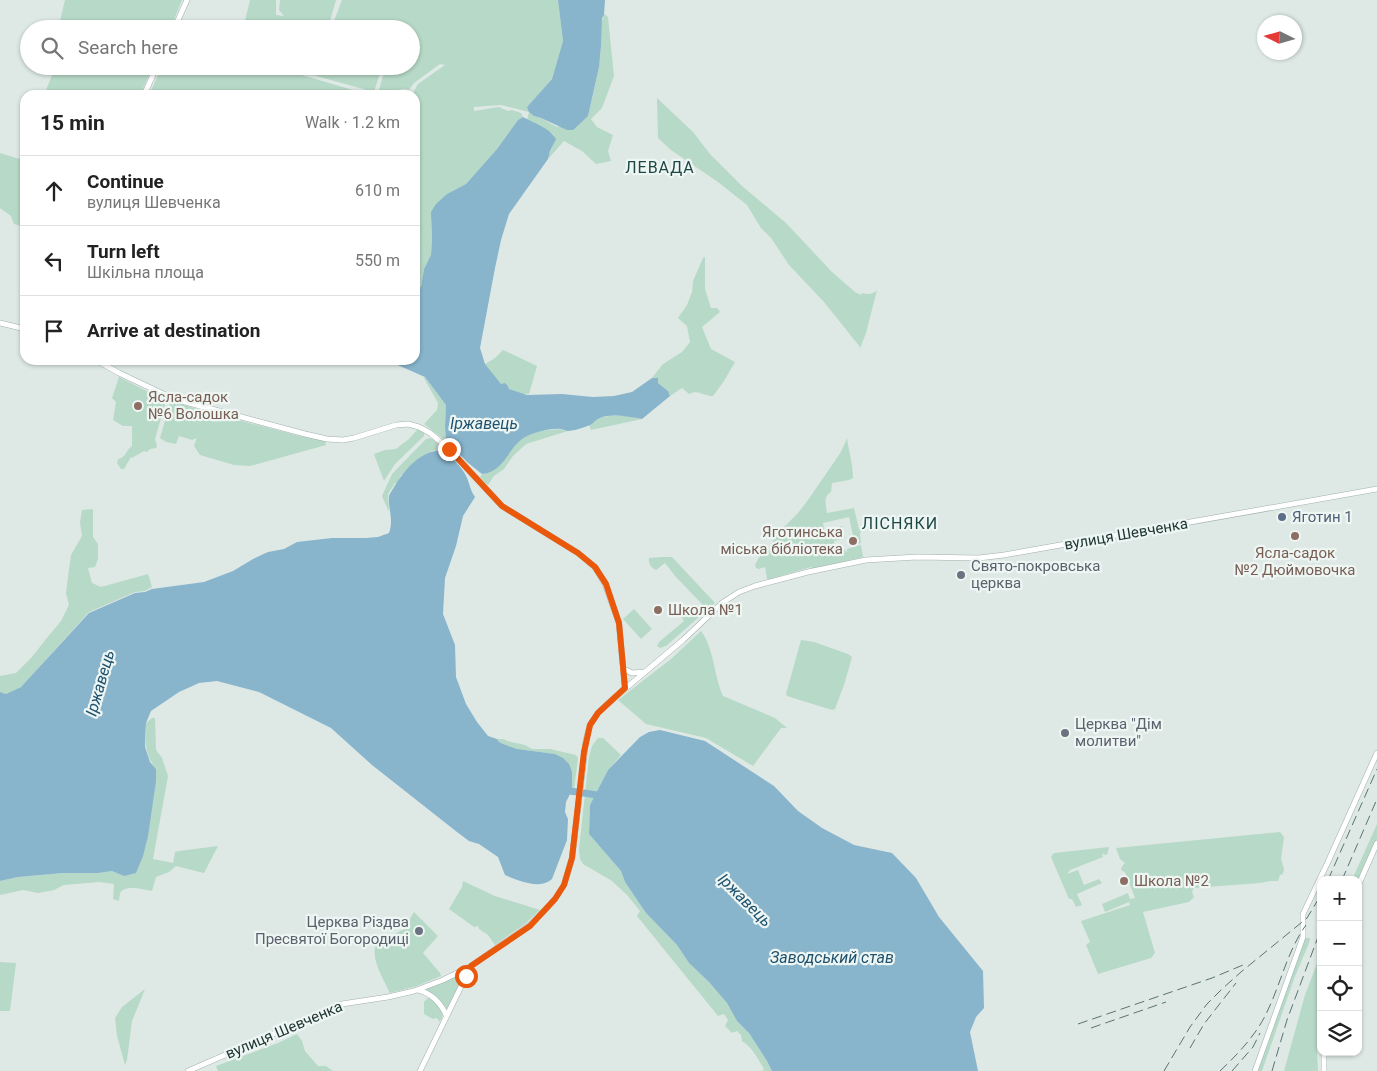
<!DOCTYPE html>
<html lang="en">
<head>
<meta charset="utf-8">
<style>
	body { margin:0; font-family:Roboto,sans-serif; background:#f2f2f2; color:#222 }
	.controls { position:absolute; right:15px; bottom:15px; display:grid; overflow:hidden; border-radius:10px; box-shadow:0 1px 4px #0004 }
	.controls button { width:45px; height:45px; display:grid; place-items:center; padding:0; border:0; border-bottom:1px solid #e0e0e0; background:#fff; color:#222; font:25px sans-serif }
	.compass { position:absolute; left:1257px; top:15px; width:45px; height:45px; border-radius:50%; background:#fff; box-shadow:0 1px 4px #0004; rotate:275deg }
	.stop { position:absolute; width:15px; height:15px; margin:-11px; border:4px solid #ea580c; border-radius:50%; background:#fff }
	.stop.end { background:#ea580c; border-color:#fff; box-shadow:0 1px 5px #0008 }
	.list { margin:0; padding:0; list-style:none }
	h2 { display:flex; justify-content:space-between; align-items:center; height:65px; margin:0; padding:0 20px; font-size:21px }
	h2 small { font-size:16px; font-weight:400; color:#767676 }
	.list li { display:grid; grid-template-columns:32px 1fr auto; gap:15px; align-items:center; box-sizing:border-box; height:70px; padding:0 20px; border-top:1px solid #e0e0e0 }
	.list b { display:block; font-size:19px; white-space:nowrap }
	.list p { margin:0; font-size:16px; white-space:nowrap; color:#767676 }
	.list em { font-size:16px; font-style:normal; color:#767676 }
	.icon { flex:none; width:28px; height:28px; fill:none; stroke:currentColor; stroke-width:2; stroke-linecap:round; stroke-linejoin:round }
	.map { position:relative; flex:none; width:1377px; height:1071px; overflow:hidden }
	.search { position:absolute; background:#fff; box-shadow:0 1px 4px #0004; left:20px; top:20px; width:400px; height:55px; display:flex; align-items:center; gap:12px; box-sizing:border-box; padding:0 18px; border-radius:28px; color:#767676; font-size:19px }
	.panel { position:absolute; background:#fff; box-shadow:0 1px 4px #0004; left:20px; top:90px; width:400px; height:275px; border-radius:15px }
	.map>svg:first-child { display:block }
	.green { fill:#b7d9c7 }
	.water { fill:#88b4cc }
	.lines { fill:none; stroke-linecap:round; stroke-linejoin:round }
	.river { stroke:#88b4cc; stroke-width:7 }
	.minor-casing { stroke:#a1b0ad; stroke-width:6 }
	.minor { stroke:#fff; stroke-width:5 }
	.rail { stroke:#5a7371; stroke-width:1; stroke-dasharray:10 5; stroke-linecap:butt }
	.route { stroke:#ea580c; stroke-width:6 }
	.education-dot { fill:#8d6e63; stroke:#eef6f3; stroke-width:2 }
	.service-dot { fill:#5c6f8a; stroke:#eef6f3; stroke-width:2 }
	.worship-dot { fill:#6b7280; stroke:#eef6f3; stroke-width:2 }
	.labels { text-anchor:middle; dominant-baseline:central; stroke-width:4.5; stroke-linejoin:round; paint-order:stroke }
	.education-label { font-size:15px; fill:#785e54; stroke:#eef6f3; text-anchor:start }
	.service-label { font-size:15px; fill:#4e5e75; stroke:#eef6f3; text-anchor:start }
	.street-label { font-size:15px; fill:#203735; stroke:#eef6f3 }
	.worship-label { font-size:15px; fill:#5b616d; stroke:#eef6f3; text-anchor:start }
	.neighbourhood-label { font-size:16px; letter-spacing:1px; fill:#1e4845; stroke:#eef6f3 }
	.water-label { font-size:16px; font-style:italic; fill:#1e526f; stroke:#eef6f3 }
</style>
</head>
<body>
<div class="map">
<svg width="1377" height="1071" viewBox="0 0 1377 1071">
	<rect width="100%" height="100%" fill="#dee9e6"/>
	<g class="green">
		<polygon points="65,0 182,0 170,29 58,29"/>
		<polygon points="250,0 276,0 276,15 284,16 279,10 280,0 336,0 329,24 349,29 243,29"/>
		<path d="M342,0H558L563,41L552,79L527,107L534,116L541,118L557,127L588,116C593,92 600,69 601,45C602,36 599,21 605,14L608,17L614,76L602,108L591,119L597,127L613,135L608,151L611,161L596,164L582,151L564,141L548,159C550,148 555,146 554,135L542,127L527,120L529,112L501,105L474,107V111L499,107L508,111L512,110L521,113L523,117L518,120L497,149L466,184L447,194L431,221L432,241L431,256L424,269L421,287H415V95H381L405,92L413,93L418,84L445,65L440,64L414,83L409,90L404,89L378,93L386,66H411V29H369L334,21Z"/>
		<polygon points="53,66 153,66 140,95 44,95 53,73"/>
		<polygon points="162,66 271,66 370,95 149,95"/>
		<polygon points="290,66 382,66 374,92 320,77"/>
		<path d="M657,98L693,132L710,154L742,186L786,223L832,272L855,292L861,295L862,293C867,295 874,294 877,290L866,333L859,351L860,347L824,302L789,265L771,238L761,228L747,205L718,182L671,150L658,138Z"/>
		<polygon points="25,144 25,227 14,224 11,216 0,208 0,153 19,159"/>
		<path d="M705,257V289L711,308H717L720,312L702,327L711,349L735,362L724,381L713,396C704,396 697,389 689,394L682,388L670,396L668,391L658,383V378H652L663,364L682,352L690,342L687,326L678,318L687,305L692,292L693,281L703,258Z"/>
		<path d="M503,350L537,366L529,394C521,395 506,389 500,383C494,378 489,370 485,364L495,358Z"/>
		<path d="M119,377L166,401L155,439L157,446L156,448L150,449L147,452L144,451L132,458L131,457L124,469H121L117,463L118,459C126,458 126,450 132,446V426H123L113,420L116,402L112,398Z"/>
		<path d="M425,377L446,405L445,427L446,440C438,436 431,429 424,424L437,410L438,403L424,378Z"/>
		<polygon points="174,402 201,410 207,414 209,412 212,413 299,436 325,440 326,445 250,466 234,465 200,455 194,446 197,438 192,440 179,436 176,444 166,442 160,438 170,403"/>
		<polygon points="609,416 626,416 642,419 591,430 589,425 599,418"/>
		<polygon points="418,429 424,431 424,436 395,464 384,481 374,454 385,450 396,449 409,439"/>
		<path d="M560,429L568,431L526,444L513,456L504,469L494,476L488,485L485,483L480,477L482,474C504,472 509,446 526,436C535,431 550,430 560,429Z"/>
		<polygon points="430,438 438,442 438,445 437,450 432,451 401,475 397,483 395,483 388,494 389,512 382,496 392,474 426,439"/>
		<path d="M847,438C849,453 853,464 853,478L849,480L832,483L831,492C823,496 826,505 827,513L854,508L859,529L861,530L860,535L861,543L858,544L857,540H854L849,517L823,523L824,530L842,526L845,538L834,541L835,548L833,549L834,551L832,552L835,555V551L845,549V551L847,552V549L861,545L863,557L813,569L811,567L770,579H767L765,567L759,569L756,568L755,565L762,552H767L771,548V544L781,530L798,513L808,500L841,452Z"/>
		<polygon points="93,509 93,537 98,544 98,559 95,567 88,568 92,583 101,587 148,574 152,587 145,591 135,592 89,612 21,687 6,694 0,692 0,676 16,673 32,657 46,639 61,621 69,605 66,593 69,569 71,555 82,536 80,522 82,510"/>
		<path d="M661,557H672L715,603L666,646L660,648L657,646L659,642L684,621L680,615L687,609L692,614L702,604L676,577L665,563L656,570C651,568 648,563 649,558Z"/>
		<polygon points="634,609 652,629 641,639 623,619"/>
		<path d="M701,631C714,648 714,676 723,696L775,718L787,728H781L753,766L706,738L646,724L618,700L671,659Z"/>
		<polygon points="801,640 814,642 848,654 852,657 844,685 835,709 832,710 787,696 786,694"/>
		<path d="M152,718H155L156,750L162,758L168,776L153,859L173,863L175,852L179,851L218,846L204,873L176,866L169,872L156,877L152,891C144,890 126,884 120,893C120,894 119,900 119,901L113,899L114,884L99,882L64,885L54,890L38,893L23,890L0,895V881L18,877L63,873H98L112,871L124,876L156,769C145,755 144,740 146,723Z"/>
		<path d="M598,738H603L621,755L608,770L590,805L589,834L621,871L625,882L646,913L677,945L689,963L709,982L727,1003L737,1021L749,1033L767,1061L772,1071H762L764,1069C758,1059 752,1047 742,1041L741,1035L737,1031L732,1033L725,1026L728,1020L724,1014L718,1016L637,916L640,911L627,895L612,881L583,864L580,859L579,849L589,757L592,746Z"/>
		<polygon points="497,739 504,739 507,741 525,745 532,749 550,749 576,755 578,758 574,790 571,790 572,772 554,754 517,749 503,744 499,742"/>
		<polygon points="1377,824 1377,841 1358,880 1352,880"/>
		<polygon points="1280,832 1284,837 1281,859 1284,869 1283,874 1280,875 1278,881 1270,881 1260,883 1194,888 1192,892 1194,897 1189,902 1143,912 1155,953 1151,958 1098,974 1086,945 1090,942 1081,921 1130,905 1129,902 1105,912 1102,904 1128,893 1130,899 1135,898 1125,872 1122,871 1121,868 1125,863 1120,859 1116,848"/>
		<polygon points="1109,847 1107,855 1102,854 1103,857 1070,870 1067,874 1078,870 1084,885 1099,879 1102,883 1077,894 1082,905 1076,907 1072,899 1069,899 1051,857 1054,853"/>
		<polygon points="463,881 495,896 540,910 526,923 495,945 488,935 479,929 478,926 474,927 449,909 462,887"/>
		<path d="M414,912L438,936L423,953L440,973L441,976L417,986L390,993C384,980 370,958 376,944L404,929Z"/>
		<polygon points="1305,938 1309,938 1310,939 1309,943 1294,979 1262,1071 1258,1071"/>
		<polygon points="1321,953 1317,1053 1318,1071 1284,1071 1305,995"/>
		<polygon points="0,962 16,963 10,1011 0,1011"/>
		<polygon points="467,971 447,1009 436,996 424,989"/>
		<polygon points="145,989 132,1021 127,1060 125,1065 117,1036 115,1018 122,1007"/>
		<polygon points="428,998 434,1001 443,1012 442,1018 439,1022 438,1019 436,1018 433,1019 424,1014 424,1002"/>
		<polygon points="297,1034 302,1041 305,1051 318,1066 326,1066 333,1071 218,1071 216,1066 278,1043"/>
	</g>
	<g class="water">
		<polygon points="558,0 605,0 604,15 602,18 601,46 599,67 588,116 573,130 567,130 541,118 534,116 529,112 527,107 552,79 563,41"/>
		<path d="M523,117C534,123 550,128 556,139L550,151L548,159L509,214L501,240L495,268L480,348L485,364L501,384L505,383L507,385L509,389L527,395L562,394L593,397L614,396L632,392L652,378H658V383L668,391L670,396L642,419C629,417 612,413 600,418C596,419 594,423 590,425C586,427 573,431 568,431C567,431 562,429 561,429C552,428 536,432 527,436C508,445 506,472 482,474L467,462L446,440L445,427L446,405L425,377L393,363L389,360H415V287H421L424,269L431,255L432,241L431,212L436,204L447,194L466,184L497,149L518,120Z"/>
		<path d="M442,450C450,455 464,469 467,478C470,485 470,490 475,497L463,516L456,546L445,578L443,614L455,645L456,677L466,704L477,722L488,736L497,739L499,742L503,744L517,749L555,754L563,758L569,764L572,772V786L571,792L566,802L565,812L568,819L567,840L552,879C540,890 518,881 505,875L498,857L479,844L469,841L457,832L372,765L331,728L259,692L217,681L199,683L179,692L151,711L146,723L145,736V747L150,762L156,769V781L148,836L143,856L136,873L124,876L112,871L98,873H63L18,877L0,881V692L6,694L21,687L89,613L135,593L145,592L152,589L204,582L233,571L253,559L268,552L284,549L297,542L332,538H366L378,537L389,533C394,519 388,510 389,497C389,494 392,491 394,487C405,469 420,451 442,450Z"/>
		<polygon points="660,730 705,741 774,786 798,811 822,828 839,837 854,845 892,853 916,878 939,917 983,971 984,1008 976,1017 970,1032 978,1071 772,1071 767,1061 749,1033 737,1021 727,1003 709,982 689,963 677,945 646,913 625,882 621,871 589,834 590,805 608,770 640,737 649,732"/>
	</g>
	<g class="lines">
		<g class="river">
			<polyline points="562,790 577,792"/>
			<polyline points="584,793 603,796"/>
		</g>
		<g class="minor-casing">
			<g id="minor">
				<polyline points="174,29 187,0"/>
				<polyline points="144,95 157,66"/>
				<polyline points="0,323 25,329"/>
				<polyline points="96,360 119,373 174,399 305,434 327,439 343,440 354,438 396,425 408,424 419,427 430,433 449,449 502,506 578,553 595,567 605,584 619,623 625,688"/>
				<polyline points="624,669 632,673 645,672"/>
				<polyline points="1358,886 1377,843"/>
				<path d="M418,990C431,993 441,1003 446,1015"/>
				<polyline points="1324,1052 1324,1071"/>
				<polyline points="188,1071 342,1004 388,997 414,991 443,980 471,966 530,925 546,909 555,899 564,885 572,858 586,740 590,725 598,713 607,704 683,640 722,603 739,592 755,586 808,572 866,560 917,557 979,558 1004,555 1377,489"/>
				<polyline points="420,1071 471,966"/>
				<polyline points="1255,1071 1303,937 1303,914 1327,864 1377,753"/>
			</g>
		</g>
		<use href="#minor" class="minor"/>
		<g class="rail">
			<polyline points="1328,880 1377,769"/>
			<polyline points="1342,880 1377,799"/>
			<polyline points="1078,1024 1212,978 1243,965"/>
			<polyline points="1091,1028 1166,1002"/>
			<polyline points="1190,1048 1204,1024 1236,983"/>
			<polyline points="1164,1071 1190,1027 1207,1004 1222,989 1241,972 1307,918 1321,895"/>
			<path d="M1220,1071C1237,1055 1256,1035 1266,1014C1281,984 1287,951 1306,925"/>
			<polyline points="1232,1071 1253,1047 1260,1033"/>
			<polyline points="1272,1071 1287,1020 1321,929"/>
		</g>
	</g>
	<g class="lines">
		<polyline class="route" points="449,449 502,506 578,553 595,567 606,584 619,623 625,688 598,713 590,725 584,752 572,858 564,885 555,899 530,926 471,966 466,976"/>
	</g>
	<g class="education-dot">
		<circle cx="138" cy="406" r="5"/>
		<circle cx="1295" cy="536" r="5"/>
		<circle cx="853" cy="541" r="5"/>
		<circle cx="658" cy="610" r="5"/>
		<circle cx="1124" cy="881" r="5"/>
	</g>
	<circle class="service-dot" cx="1282" cy="517" r="5"/>
	<g class="worship-dot">
		<circle cx="961" cy="575" r="5"/>
		<circle cx="1065" cy="733" r="5"/>
		<circle cx="419" cy="931" r="5"/>
	</g>
	<g class="labels">
		<g class="education-label">
			<text x="148" y="397">Ясла-садок<tspan x="148" dy="17">№6 Волошка</tspan></text>
			<text x="843" y="532" text-anchor="end">Яготинська<tspan x="843" dy="17">міська бібліотека</tspan></text>
			<text x="1295" y="553" text-anchor="middle">Ясла-садок<tspan x="1295" dy="17">№2 Дюймовочка</tspan></text>
			<text x="668" y="610">Школа №1</text>
			<text x="1134" y="881">Школа №2</text>
		</g>
		<g class="service-label">
			<text x="1292" y="517">Яготин 1</text>
		</g>
		<g class="street-label">
			<text transform="translate(1126 534) rotate(-10)">вулиця Шевченка</text>
			<text transform="translate(284 1030) rotate(-23)">вулиця Шевченка</text>
		</g>
		<g class="worship-label">
			<text x="971" y="566">Свято-покровська<tspan x="971" dy="17">церква</tspan></text>
			<text x="1075" y="724">Церква "Дім<tspan x="1075" dy="17">молитви"</tspan></text>
			<text x="409" y="922" text-anchor="end">Церква Різдва<tspan x="409" dy="17">Пресвятої Богородиці</tspan></text>
		</g>
		<g class="neighbourhood-label">
			<text x="660" y="167">ЛЕВАДА</text>
			<text x="900" y="523">ЛІСНЯКИ</text>
		</g>
		<g class="water-label">
			<text x="484" y="423">Іржавець</text>
			<text transform="translate(100 683) rotate(-74)">Іржавець</text>
			<text transform="translate(745 900) rotate(45)">Іржавець</text>
			<text x="832" y="957">Заводський став</text>
		</g>
	</g>
</svg>
<div class="controls">
<button>+</button>
<button>−</button>
<button><svg class="icon" aria-label="locate" viewBox="0 0 24 24"><circle cx="12" cy="12" r="6"/><path d="M12 2v4M12 18v4M2 12h4M18 12h4"/></svg></button>
<button><svg class="icon" aria-label="layers" viewBox="0 0 24 24"><path d="M12 4l9 5-9 5-9-5zM3 14l9 5 9-5"/></svg></button>
</div>
<svg class="compass" viewBox="-18 -18 36 36"><path d="M0-13l5 13h-10z" fill="#e53935"/><path d="M0 13l5-13h-10z" fill="#767676"/></svg>
<div class="stop" style="left:466px;top:976px"></div>
<div class="stop end" style="left:449px;top:449px"></div>
<div class="search"><svg class="icon" aria-label="search" viewBox="0 0 24 24"><circle cx="10" cy="10" r="6"/><path d="M15 15l6 6"/></svg>Search here</div>
<section class="panel">
<h2>15 min<small>Walk · 1.2 km</small></h2>
<ul class="list">
<li><svg class="icon" aria-label="ahead" viewBox="0 0 24 24"><path d="M12 20V5M6 11l6-6 6 6"/></svg><div><b>Continue</b><p>вулиця Шевченка</p></div><em>610 m</em></li>
<li><svg class="icon" aria-label="left" viewBox="0 0 24 24"><path d="M17 20v-9H6M10 6l-5 5 5 5"/></svg><div><b>Turn left</b><p>Шкільна площа</p></div><em>550 m</em></li>
<li><svg class="icon" aria-label="arrive" viewBox="0 0 24 24"><path d="M6 21V4h12l-3 4 3 4H6"/></svg><div><b>Arrive at destination</b></div></li>
</ul>
</section>
</div>
</body>
</html>
